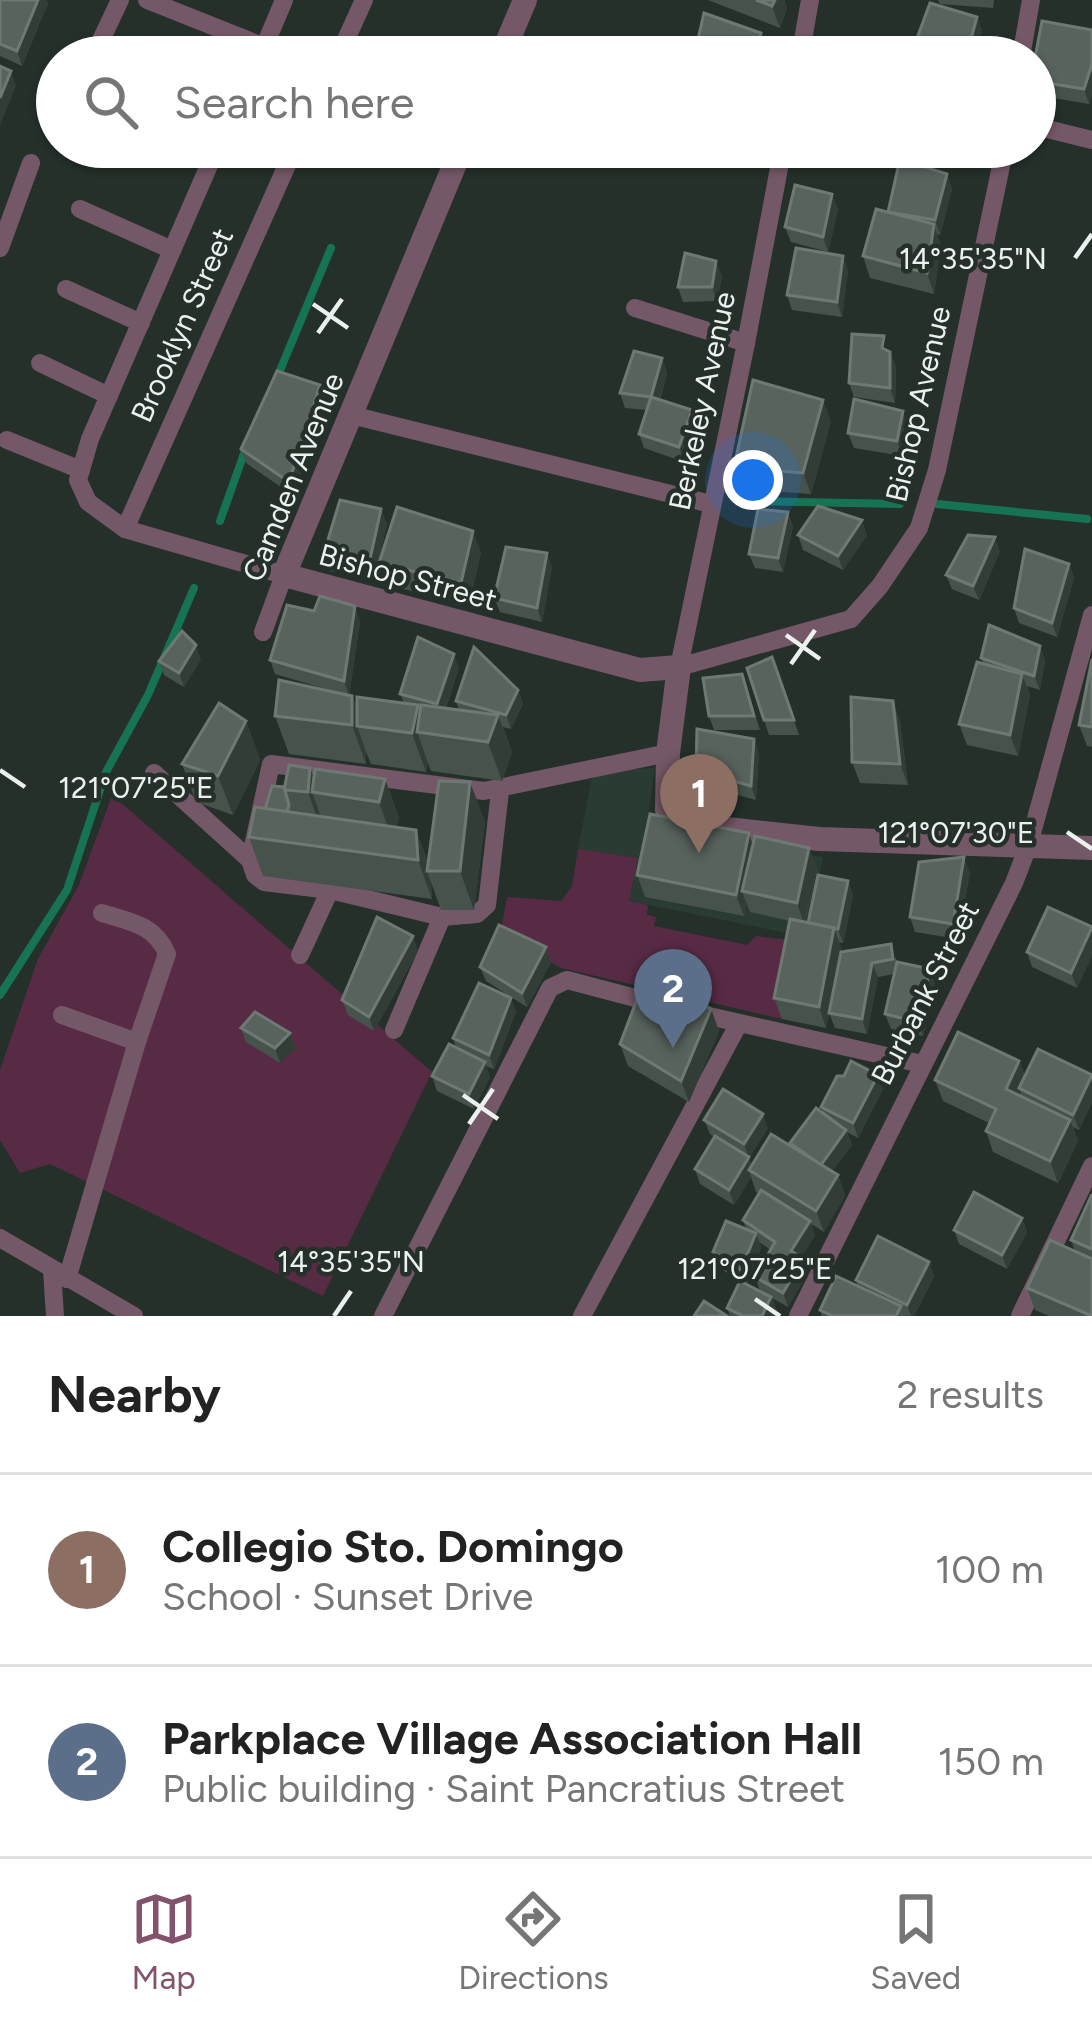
<!DOCTYPE html>
<html lang="en">
<head>
<meta charset="utf-8">
<style>
	body { margin:0; font-family:Figtree,sans-serif; background:#f6f6f6; color:#222 }
	.you { position:absolute; left:753px; top:480px; width:42px; height:42px; margin:-30px; border:9px solid #fff; border-radius:50%; background:#1a73e8; box-shadow:0 0 0 18px #1a73e833 }
	.badge { display:grid; place-items:center; width:78px; height:78px; border-radius:50%; background:#83536d; color:#fff; font-size:39px; font-weight:700 }
	.pin { position:absolute; translate:-50% -99px; filter:drop-shadow(0 3px 6px #0008) }
	.pin::after { content:''; position:absolute; top:63px; width:42px; height:36px; background:inherit; clip-path:polygon(0 0,100% 0,50% 100%) }
	.list { margin:0; padding:0; list-style:none }
	h2 { display:flex; justify-content:space-between; align-items:center; height:156px; margin:0; padding:0 48px; font-size:51px }
	h2 small { font-size:39px; font-weight:400; color:#767676 }
	.list li { display:grid; grid-template-columns:78px 1fr auto; gap:36px; align-items:center; box-sizing:border-box; height:192px; padding:0 48px; border-top:3px solid #e0e0e0 }
	.list b { display:block; font-size:45px; white-space:nowrap }
	.list p { margin:0; font-size:39px; white-space:nowrap; color:#767676 }
	.list em { font-size:39px; font-style:normal; color:#767676 }
	.icon { flex:none; width:66px; height:66px; fill:none; stroke:currentColor; stroke-width:2; stroke-linecap:round; stroke-linejoin:round }
	.map { position:relative; flex:none; width:1092px; height:1316px; overflow:hidden }
	.search { position:absolute; background:#fff; box-shadow:0 3px 9px #0004; left:36px; right:36px; top:36px; height:132px; display:flex; align-items:center; gap:30px; box-sizing:border-box; padding:0 42px; border-radius:66px; color:#767676; font-size:45px }
	.sheet { height:540px; background:#fff }
	nav { display:flex; justify-content:space-around; align-items:center; box-sizing:border-box; height:168px; border-top:3px solid #e0e0e0; background:#fff; font-size:33px; color:#767676 }
	nav a { display:grid; justify-items:center; gap:6px }
	nav .on { color:#83536d }
	.map>svg:first-child { display:block }
	.built { fill:#293b33 }
	.green { fill:#582b44 }
	.lines { fill:none; stroke-linecap:round; stroke-linejoin:round }
	.stream { stroke:#167455; stroke-width:8 }
	.minor { stroke:#755867; stroke-width:18 }
	.tertiary { stroke:#755867; stroke-width:24 }
	.wall { fill:#46524c; fill-rule:evenodd }
	.shaded-wall { fill:#323d38 }
	.building { fill:#58635e; stroke:#6f7974; stroke-width:3 }
	.ticks { fill:none; stroke:#eaf1ee; stroke-width:4.5 }
	.labels { text-anchor:middle; dominant-baseline:central; stroke-width:9; stroke-linejoin:round; paint-order:stroke }
	.street-label { font-size:30px; fill:#eaf1ee; stroke:#25302b }
	.ticks-label { font-size:30px; text-anchor:middle; fill:#eaf1ee; stroke:#25302b; stroke-width:9; stroke-linejoin:round; paint-order:stroke }
</style>
</head>
<body>
<div class="map">
<svg width="1092" height="1316" viewBox="0 0 1092 1316">
	<rect width="100%" height="100%" fill="#25302b"/>
	<polygon class="built" points="655,768 646,831 823,857 807,937 629,901 637,858 578,849 593,771"/>
	<g class="green">
		<polygon points="112,795 432,1072 323,1296 50,1164 20,1173 0,1140 0,1070 38,959 79,885"/>
		<polygon points="578,849 638,858 629,901 648,905 647,915 656,917 654,926 747,945 756,936 798,941 782,1019 561,968 500,935 507,897 561,901 572,886"/>
	</g>
	<g class="lines">
		<g class="stream">
			<polyline points="276,380 331,248"/>
			<polyline points="744,501 900,504"/>
			<polyline points="937,504 1087,519"/>
			<polyline points="220,521 246,448"/>
			<polyline points="0,995 67,890 106,772 148,695 194,588"/>
		</g>
		<g class="minor">
			<polyline points="147,0 265,47"/>
			<polyline points="93,57 120,0"/>
			<polyline points="260,57 284,0"/>
			<polyline points="338,57 364,0"/>
			<polyline points="800,57 810,0"/>
			<polyline points="1021,57 1031,0"/>
			<polyline points="1035,126 1092,140"/>
			<polyline points="217,147 90,439 78,480 88,502 125,529 284,575 263,632"/>
			<polyline points="783,147 746,343 679,667 851,619 880,586 919,528 937,470 1005,147"/>
			<polyline points="80,209 172,250"/>
			<polyline points="0,248 31,163"/>
			<polyline points="66,289 141,323"/>
			<polyline points="635,308 746,343"/>
			<polyline points="40,363 109,396"/>
			<polyline points="351,415 711,504"/>
			<polyline points="7,440 81,470"/>
			<polyline points="125,529 295,147"/>
			<polyline points="154,773 250,860"/>
			<polyline points="500,791 487,905 477,914 442,917 330,890 264,882 255,875 250,860 271,764 484,791 668,753"/>
			<polyline points="300,955 330,890"/>
			<polyline points="691,1012 922,1064"/>
			<polyline points="62,1015 137,1042"/>
			<polyline points="394,1030 442,917"/>
			<polyline points="0,1238 134,1316"/>
			<polyline points="52,1270 55,1316"/>
			<path d="M67,1279L137,1042L167,954C155,925 131,922 102,913"/>
			<polyline points="383,1316 550,988 567,980 658,1004"/>
			<polyline points="582,1316 738,1025"/>
			<polyline points="798,1316 1014,883 1029,844 1092,615"/>
			<polyline points="1020,1316 1092,1166"/>
		</g>
		<g class="tertiary">
			<polyline points="501,57 525,0"/>
			<polyline points="462,147 284,575 640,670 679,667 668,753 667,810 682,824 819,839 1092,848"/>
		</g>
	</g>
	<g class="wall">
		<polygon points="0,0 48,3 22,66 0,56"/>
		<polygon points="708,0 784,0 787,8 780,28"/>
		<polygon points="938,0 994,0 993,8 940,4"/>
		<polygon points="977,17 982,31 975,57 921,56 916,41"/>
		<polygon points="1092,30 1092,94 1089,104 1036,95 1035,58"/>
		<polygon points="947,174 952,189 940,235 937,234 941,246 934,294 870,278 863,256 888,212"/>
		<polygon points="838,209 828,252 791,242 785,227"/>
		<polygon points="848,270 842,317 792,310 787,295"/>
		<polygon points="722,276 717,301 683,302 678,287"/>
		<polygon points="889,351 896,366 895,403 854,397 849,383"/>
		<polygon points="662,358 667,373 660,400 697,424 684,462 644,448 639,434 646,410 625,408 620,393"/>
		<polygon points="326,400 294,496 246,463 241,449"/>
		<polygon points="831,421 811,494 742,489 734,467"/>
		<polygon points="908,426 902,456 854,448 848,433"/>
		<polygon points="387,523 375,579 329,571 323,556"/>
		<polygon points="793,526 783,572 755,568 749,554"/>
		<polygon points="798,535 867,535 843,570 803,550"/>
		<polygon points="1000,551 979,600 952,589 946,575"/>
		<polygon points="481,552 469,605 387,585 379,563"/>
		<polygon points="1069,564 1074,578 1057,637 1019,623 1014,608"/>
		<polygon points="552,567 542,622 500,612 494,598"/>
		<polygon points="360,621 349,696 352,696 357,709 404,703 400,694 459,668 446,708 459,710 456,701 518,690 523,704 511,729 503,727 512,753 502,781 431,771 428,763 426,772 371,764 366,752 366,764 289,754 275,716 346,695 275,674 270,660"/>
		<polygon points="1040,646 1045,661 1040,690 1027,686 1030,695 1018,756 967,745 959,724 983,663 981,658"/>
		<polygon points="772,657 799,735 769,735 764,720"/>
		<polygon points="201,659 184,687 164,675 159,661"/>
		<polygon points="1092,659 1092,747 1087,746 1079,725"/>
		<polygon points="742,674 760,730 714,730 709,716"/>
		<polygon points="893,701 900,722 908,785 860,783 852,762"/>
		<polygon points="246,721 260,760 233,815 196,802 182,764"/>
		<polygon points="754,739 759,754 756,800 701,785 696,770"/>
		<polygon points="310,768 314,777 385,779 399,818 396,827 416,830 428,863 485,821 474,910 441,910 431,882 432,899 263,876 249,837 265,809"/>
		<polygon points="749,833 753,846 809,848 817,869 805,922 808,923 848,881 853,896 843,943 839,942 842,952 896,958 897,962 930,969 935,984 923,1036 891,1029 885,1014 894,974 878,977 867,1034 835,1028 829,1013 826,1028 782,1019 774,998 790,921 750,912 746,902 744,916 645,897 637,875"/>
		<polygon points="970,872 958,939 915,932 910,917"/>
		<polygon points="1092,927 1092,955 1077,988 1032,967 1027,952"/>
		<polygon points="418,951 374,1031 348,1015 342,1000"/>
		<polygon points="551,962 527,1007 486,981 480,967"/>
		<polygon points="711,1009 719,1031 689,1102 628,1066 620,1044"/>
		<polygon points="516,1012 494,1069 486,1066 490,1077 474,1109 437,1091 432,1076 456,1048 453,1038"/>
		<polygon points="241,1028 290,1033 296,1048 280,1063 246,1042"/>
		<polygon points="1019,1061 1025,1076 1092,1075 1092,1102 1079,1130 1073,1127 1078,1141 1058,1183 993,1152 986,1131 989,1123 943,1101 935,1080"/>
		<path d="M883,1089L858,1138L847,1132L852,1145L832,1171L838,1175L845,1196L824,1232L811,1224L815,1236L801,1257L808,1272L788,1307L772,1298L777,1311L774,1316H730L727,1308L742,1282L718,1267L713,1252L746,1229L743,1220L759,1193L756,1192L751,1177L734,1205L700,1184L695,1169L714,1137L710,1134L704,1120L768,1128L749,1158L752,1165L791,1147L790,1143L823,1113L821,1107ZM759,1242L771,1250L755,1277L760,1291L747,1284L761,1247Z"/>
		<polygon points="1092,1194 1092,1316 1049,1316 1035,1310 1027,1288 1075,1251 1071,1240"/>
		<polygon points="1022,1218 1027,1232 1007,1269 959,1244 954,1230"/>
		<polygon points="929,1262 934,1276 914,1316 822,1316 820,1310 858,1287 856,1280"/>
	</g>
	<g class="shaded-wall">
		<polygon points="38,0 47,0 48,3 22,66 17,51"/>
		<polygon points="773,0 784,0 787,8 780,28 772,6"/>
		<polygon points="977,17 982,31 975,57 966,57"/>
		<polygon points="761,33 769,55 769,57 757,57"/>
		<polygon points="1092,64 1092,94 1089,104 1084,89"/>
		<polygon points="11,71 16,86 0,125 0,98"/>
		<polygon points="947,174 952,189 940,235 935,220"/>
		<polygon points="832,194 838,209 828,252 823,237"/>
		<polygon points="934,224 941,246 934,294 927,273"/>
		<polygon points="843,256 848,270 842,317 837,302"/>
		<polygon points="716,261 722,276 717,301 712,287"/>
		<polygon points="890,352 896,366 895,403 890,388"/>
		<polygon points="662,358 667,373 656,411 651,397"/>
		<polygon points="320,385 326,400 294,496 289,482"/>
		<polygon points="823,400 831,421 811,494 803,473"/>
		<polygon points="692,410 697,424 684,462 679,447"/>
		<polygon points="903,411 908,426 902,456 897,441"/>
		<polygon points="381,509 387,523 375,579 369,564"/>
		<polygon points="788,512 793,526 783,572 778,558"/>
		<polygon points="862,520 867,535 843,570 838,556"/>
		<polygon points="473,531 481,552 469,605 461,583"/>
		<polygon points="995,537 1000,551 979,600 973,586"/>
		<polygon points="547,553 552,567 542,622 537,608"/>
		<polygon points="1069,564 1074,578 1057,637 1052,623"/>
		<polygon points="355,606 360,621 349,696 344,681"/>
		<polygon points="196,645 201,659 184,687 179,673"/>
		<polygon points="1040,646 1045,661 1040,690 1034,676"/>
		<polygon points="454,654 459,668 442,719 437,704"/>
		<polygon points="1022,674 1030,695 1018,756 1010,735"/>
		<polygon points="518,690 523,704 511,729 506,715"/>
		<polygon points="352,696 363,726 357,726 366,752 366,764 352,725"/>
		<polygon points="893,701 900,722 908,785 900,764"/>
		<polygon points="418,705 428,734 417,732 428,763 426,772 412,733"/>
		<polygon points="498,715 512,753 502,781 488,742"/>
		<polygon points="246,721 260,760 233,815 218,776"/>
		<polygon points="754,739 759,754 756,800 751,786"/>
		<polygon points="310,768 320,793 312,792 323,823 322,831 308,792"/>
		<polygon points="385,779 399,818 393,841 379,802"/>
		<polygon points="470,782 485,821 474,910 460,871"/>
		<polygon points="416,830 430,871 427,871 431,882 432,899 418,860"/>
		<polygon points="749,833 756,855 742,891 746,902 744,916 736,895"/>
		<polygon points="809,848 817,869 804,924 797,903"/>
		<polygon points="964,857 970,872 958,939 953,924"/>
		<polygon points="848,881 853,896 843,943 838,929"/>
		<polygon points="834,928 842,950 826,1028 819,1007"/>
		<polygon points="1092,930 1092,955 1077,988 1071,973"/>
		<polygon points="413,936 418,951 374,1031 369,1017"/>
		<polygon points="546,947 551,962 527,1007 522,993"/>
		<polygon points="872,963 878,977 867,1034 862,1019"/>
		<polygon points="930,969 935,984 923,1036 918,1022"/>
		<polygon points="511,998 516,1012 494,1069 489,1055"/>
		<polygon points="711,1009 719,1031 689,1102 681,1081"/>
		<polygon points="290,1033 296,1048 280,1063 275,1048"/>
		<polygon points="1019,1061 1027,1082 1019,1088 1021,1094 1013,1111 1006,1089"/>
		<polygon points="485,1062 490,1077 474,1109 469,1094"/>
		<polygon points="878,1075 883,1089 858,1138 853,1123"/>
		<polygon points="1092,1077 1092,1102 1079,1130 1073,1115"/>
		<polygon points="763,1114 768,1128 749,1158 754,1171 749,1170 751,1177 734,1205 729,1190 749,1158 744,1144"/>
		<polygon points="1070,1120 1078,1141 1058,1183 1050,1161"/>
		<polygon points="846,1130 852,1145 825,1180 820,1165"/>
		<polygon points="838,1175 845,1196 824,1232 816,1211"/>
		<polygon points="1022,1218 1027,1232 1007,1269 1002,1255"/>
		<polygon points="810,1221 815,1236 796,1265 791,1251"/>
		<polygon points="756,1233 761,1247 746,1285 741,1270"/>
		<polygon points="803,1258 808,1272 788,1307 783,1293"/>
		<polygon points="929,1262 934,1276 914,1316 911,1316 907,1305"/>
		<polygon points="771,1297 777,1311 774,1316 762,1316"/>
	</g>
	<g class="building">
		<polygon points="0,0 38,0 17,51 0,44"/>
		<polygon points="756,0 775,0 772,6"/>
		<polygon points="930,3 977,17 966,57 954,57 916,41"/>
		<polygon points="704,13 761,33 757,57 694,57"/>
		<polygon points="1042,21 1092,30 1092,64 1084,89 1035,81 1035,58"/>
		<polygon points="0,66 11,71 0,98"/>
		<polygon points="900,159 947,174 935,220 888,212"/>
		<polygon points="795,185 832,194 823,237 785,227"/>
		<polygon points="876,209 934,224 927,273 863,256"/>
		<polygon points="796,248 843,256 837,302 787,295"/>
		<polygon points="685,253 716,261 712,287 678,287"/>
		<polygon points="852,334 884,336 882,348 890,352 890,388 849,383"/>
		<polygon points="634,351 662,358 651,397 692,410 679,447 639,434 651,397 620,393"/>
		<polygon points="277,371 320,385 289,482 241,449"/>
		<polygon points="753,380 823,400 803,473 734,467"/>
		<polygon points="854,399 903,411 897,441 848,433"/>
		<polygon points="340,500 381,509 369,564 323,556"/>
		<polygon points="818,506 862,520 838,556 798,535"/>
		<polygon points="397,507 473,531 461,583 379,563"/>
		<polygon points="758,509 788,512 778,558 749,554"/>
		<polygon points="968,535 995,537 973,586 946,575"/>
		<polygon points="506,547 547,553 537,608 494,598"/>
		<polygon points="1025,549 1069,564 1052,623 1014,608"/>
		<polygon points="320,596 355,606 344,681 270,660 287,605 314,611"/>
		<polygon points="989,625 1040,646 1034,676 981,658"/>
		<polygon points="182,631 196,645 179,673 159,661"/>
		<polygon points="418,637 454,654 437,704 400,694"/>
		<polygon points="474,647 518,690 506,715 456,701"/>
		<polygon points="772,657 794,720 764,720 747,668"/>
		<polygon points="1092,659 1092,727 1079,725"/>
		<polygon points="977,662 1022,674 1010,735 959,724"/>
		<polygon points="742,674 754,716 709,716 703,678"/>
		<polygon points="279,680 352,696 352,725 275,716"/>
		<polygon points="357,697 418,705 412,733 357,726"/>
		<polygon points="851,697 893,701 900,764 852,762"/>
		<polygon points="219,703 246,721 218,776 182,764"/>
		<polygon points="421,705 498,715 488,742 417,732"/>
		<polygon points="697,729 754,739 751,786 696,770"/>
		<polygon points="289,765 310,768 308,792 284,790"/>
		<polygon points="315,769 385,779 379,802 312,792"/>
		<polygon points="439,781 470,782 460,871 427,871"/>
		<polygon points="272,786 284,787 289,805 287,812 265,809"/>
		<polygon points="255,807 416,830 418,860 249,837"/>
		<polygon points="650,814 749,833 736,895 637,875"/>
		<polygon points="755,836 809,848 797,903 742,891"/>
		<polygon points="964,857 953,924 910,917 919,862"/>
		<polygon points="818,875 848,881 838,929 808,923"/>
		<polygon points="1048,907 1092,927 1071,973 1027,952"/>
		<polygon points="377,917 413,936 369,1017 342,1000"/>
		<polygon points="790,919 834,928 819,1007 774,998"/>
		<polygon points="499,925 546,947 522,993 480,967"/>
		<polygon points="891,944 893,959 872,963 862,1019 829,1013 841,952"/>
		<polygon points="897,962 930,969 918,1022 885,1014"/>
		<polygon points="479,983 511,998 489,1055 453,1038"/>
		<polygon points="642,986 699,1002 711,1009 681,1081 620,1044"/>
		<polygon points="255,1012 290,1033 275,1048 241,1028"/>
		<polygon points="958,1032 1019,1061 1006,1089 1070,1120 1050,1161 986,1131 996,1109 935,1080"/>
		<polygon points="449,1044 485,1062 469,1094 432,1076"/>
		<polygon points="1038,1049 1092,1075 1073,1115 1019,1088"/>
		<polygon points="851,1061 878,1075 853,1123 821,1107 837,1076 844,1076"/>
		<polygon points="723,1089 763,1114 744,1144 704,1120"/>
		<polygon points="816,1108 846,1130 821,1165 790,1143"/>
		<polygon points="771,1134 838,1175 816,1211 749,1170"/>
		<polygon points="715,1136 749,1157 729,1190 695,1169"/>
		<polygon points="761,1190 810,1221 791,1251 803,1258 783,1293 755,1277 775,1242 743,1220"/>
		<polygon points="974,1192 1022,1218 1002,1255 954,1230"/>
		<polygon points="1092,1194 1092,1249 1071,1240"/>
		<polygon points="726,1221 756,1233 741,1270 713,1252"/>
		<polygon points="878,1236 929,1262 907,1305 856,1280"/>
		<polygon points="1050,1240 1092,1259 1092,1316 1027,1288"/>
		<polygon points="836,1276 901,1306 896,1316 833,1316 820,1310"/>
		<polygon points="740,1281 771,1297 762,1316 743,1316 727,1308"/>
		<polygon points="704,1301 727,1316 694,1316"/>
	</g>
	<path class="ticks" d="M1075,258L1092,234M313,304L348,328M318,333L342,299M786,635L820,659M791,664L815,630M0,770L25,787M1067,832L1092,849M463,1095L498,1119M469,1124L493,1089M755,1299L780,1316M334,1316L351,1291"/>
	<g class="labels">
		<g class="street-label">
			<text transform="translate(182 325) rotate(-66)">Brooklyn Street</text>
			<text transform="translate(702 401) rotate(-78)">Berkeley Avenue</text>
			<text transform="translate(918 404) rotate(-77)">Bishop Avenue</text>
			<text transform="translate(293 477) rotate(-68)">Camden Avenue</text>
			<text transform="translate(408 577) rotate(15)">Bishop Street</text>
			<text transform="translate(925 993) rotate(-63)">Burbank Street</text>
		</g>
	</g>
	<g class="ticks-label">
		<text x="973" y="269">14°35'35"N</text>
		<text x="136" y="798">121°07'25"E</text>
		<text x="956" y="843">121°07'30"E</text>
		<text x="351" y="1272">14°35'35"N</text>
		<text x="755" y="1279">121°07'25"E</text>
	</g>
</svg>
<div class="you"></div>
<div class="pin badge" style="left:699px;top:853px;background:#8d6e63">1</div>
<div class="pin badge" style="left:673px;top:1048px;background:#5c6f8a">2</div>
<div class="search"><svg class="icon" aria-label="search" viewBox="0 0 24 24"><circle cx="10" cy="10" r="6"/><path d="M15 15l6 6"/></svg>Search here</div>
</div>
<section class="sheet">
<h2>Nearby<small>2 results</small></h2>
<ul class="list">
<li><span class="badge" style="background:#8d6e63">1</span><div><b>Collegio Sto. Domingo</b><p>School · Sunset Drive</p></div><em>100 m</em></li>
<li><span class="badge" style="background:#5c6f8a">2</span><div><b>Parkplace Village Association Hall</b><p>Public building · Saint Pancratius Street</p></div><em>150 m</em></li>
</ul>
</section>
<nav>
<a class="on"><svg class="icon" aria-label="map" viewBox="0 0 24 24"><path d="M3 6l6-2 6 2 6-2v14l-6 2-6-2-6 2zM9 4v14M15 6v14"/></svg>Map</a>
<a><svg class="icon" aria-label="directions" viewBox="0 0 24 24"><path d="M12 3l9 9-9 9-9-9zM9 14v-3h6M13 9l2 2-2 2"/></svg>Directions</a>
<a><svg class="icon" aria-label="saved" viewBox="0 0 24 24"><path d="M7 4h10v16l-5-4-5 4z"/></svg>Saved</a>
</nav>
</body>
</html>
